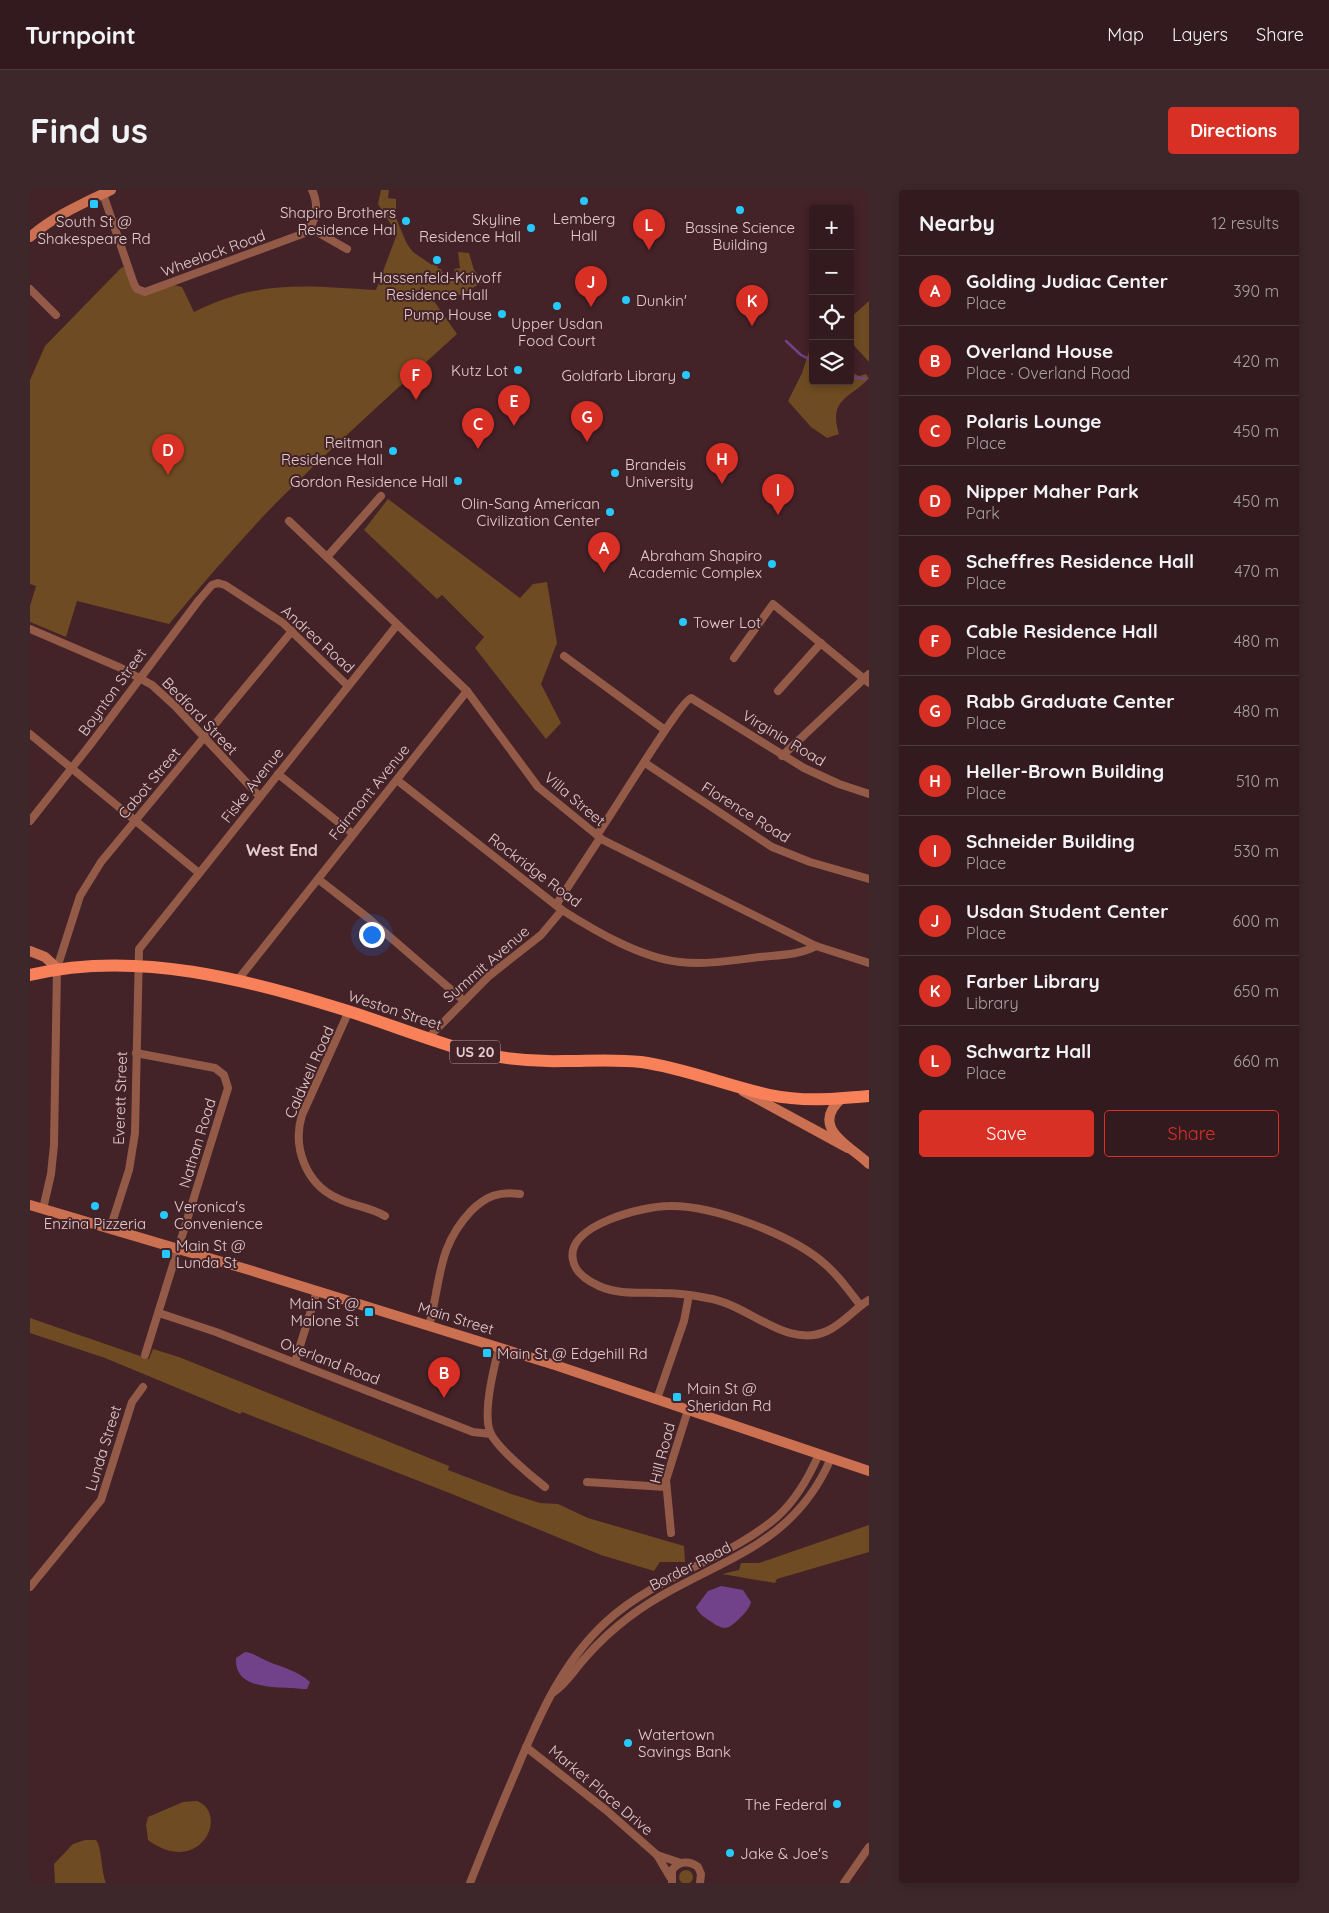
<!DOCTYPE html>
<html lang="en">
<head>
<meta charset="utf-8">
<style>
	body { margin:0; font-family:Quicksand,sans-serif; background:#3d272b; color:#f1f3f6 }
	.controls { position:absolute; right:15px; top:15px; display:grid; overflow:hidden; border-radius:5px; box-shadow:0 2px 8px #0003 }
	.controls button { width:45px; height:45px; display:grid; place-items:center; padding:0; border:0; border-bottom:1px solid #4d383c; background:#321a1e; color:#f1f3f6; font:25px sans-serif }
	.you { position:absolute; left:341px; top:744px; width:18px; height:18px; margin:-12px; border:4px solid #fff; border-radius:50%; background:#1a73e8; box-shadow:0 0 0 8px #1a73e833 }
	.badge { display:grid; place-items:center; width:32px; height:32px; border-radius:50%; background:#d93025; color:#fff; font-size:16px; font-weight:700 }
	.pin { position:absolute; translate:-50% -41px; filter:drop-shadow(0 1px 2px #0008) }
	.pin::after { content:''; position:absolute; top:26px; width:18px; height:15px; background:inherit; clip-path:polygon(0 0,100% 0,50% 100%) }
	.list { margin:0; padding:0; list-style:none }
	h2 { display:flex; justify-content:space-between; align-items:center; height:65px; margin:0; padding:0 20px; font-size:21px }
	h2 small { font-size:16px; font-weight:400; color:#a8a1a4 }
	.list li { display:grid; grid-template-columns:32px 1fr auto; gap:15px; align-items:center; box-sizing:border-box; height:70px; padding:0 20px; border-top:1px solid #4d383c }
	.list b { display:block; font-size:19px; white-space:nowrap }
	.list p { margin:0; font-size:16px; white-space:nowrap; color:#a8a1a4 }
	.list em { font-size:16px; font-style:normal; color:#a8a1a4 }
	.actions { display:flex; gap:10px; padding:15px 20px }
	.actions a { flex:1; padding:11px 0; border:1px solid #d93025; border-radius:5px; text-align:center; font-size:18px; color:#d93025 }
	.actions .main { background:#d93025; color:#fff }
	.icon { flex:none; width:28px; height:28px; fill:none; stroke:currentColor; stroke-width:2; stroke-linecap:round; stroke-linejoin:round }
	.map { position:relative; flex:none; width:839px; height:1693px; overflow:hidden; border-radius:5px }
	header { display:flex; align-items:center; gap:30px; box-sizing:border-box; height:70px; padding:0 25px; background:#321a1e; border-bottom:1px solid #4d383c }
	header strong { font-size:24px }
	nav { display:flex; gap:28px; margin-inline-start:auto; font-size:18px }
	.intro { display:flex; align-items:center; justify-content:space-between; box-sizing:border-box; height:120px; padding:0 30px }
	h1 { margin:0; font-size:35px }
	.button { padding:12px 22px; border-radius:5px; background:#d93025; color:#fff; font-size:18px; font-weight:700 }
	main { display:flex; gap:30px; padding:0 30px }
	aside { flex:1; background:#321a1e; border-radius:5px; box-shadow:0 2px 8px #0003 }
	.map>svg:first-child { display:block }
	.green { fill:#6e4b22 }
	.water { fill:#714289 }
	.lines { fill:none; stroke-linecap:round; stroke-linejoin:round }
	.stream { stroke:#714289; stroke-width:2.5 }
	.street { stroke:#935a47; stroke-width:8 }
	.secondary { stroke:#cc7052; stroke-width:10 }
	.primary { stroke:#f8815a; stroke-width:12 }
	.poi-dot { fill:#26c9fe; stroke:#432228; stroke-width:2 }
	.labels { text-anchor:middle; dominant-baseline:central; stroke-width:4; stroke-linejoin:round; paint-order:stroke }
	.shield { fill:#432228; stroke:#b2999c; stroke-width:1 }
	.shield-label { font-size:14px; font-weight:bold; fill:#e2ccce }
	.poi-label { font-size:15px; fill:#e2ccce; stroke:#432228; text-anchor:end }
	.street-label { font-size:15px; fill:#e2ccce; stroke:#432228 }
	.neighbourhood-label { font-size:16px; font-weight:bold; fill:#e2ccce; stroke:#432228 }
</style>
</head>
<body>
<header>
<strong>Turnpoint</strong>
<nav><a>Map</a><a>Layers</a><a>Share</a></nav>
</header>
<div class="intro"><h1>Find us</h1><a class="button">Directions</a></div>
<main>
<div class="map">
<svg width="839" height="1693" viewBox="0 0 839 1693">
	<rect width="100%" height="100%" fill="#432228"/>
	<g class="green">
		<path d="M351,0H359L358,8L366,9V28L377,54L383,62L402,75L404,73L408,76L407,78L411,79L413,84L410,85L413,90L425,85L424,79L430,78L428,62L439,63L444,80L453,92L430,105L399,104L427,144C367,199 306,253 248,311C210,350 174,392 139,434L47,411L36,447L0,432V416L6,396L0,394V190L15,156L91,78L97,76L112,101L140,94L152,97L164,122C230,89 275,96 346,100L367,44L348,14Z"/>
		<polygon points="839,111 839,172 820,151 820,128"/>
		<path d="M783,149V191H820V182L829,186L836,184L839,188C820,209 798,208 809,244L797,248L781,237L758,211L772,183Z"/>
		<polygon points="358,309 490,408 503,394 517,392 527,453 511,494 531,533 516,549 445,458 454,447 412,405 407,409 334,340"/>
		<polygon points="0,1128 119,1169 123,1159 149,1167 419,1276 418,1280 481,1304 510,1313 528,1314 558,1328 654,1356 655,1372 630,1372 624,1381 571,1365 422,1304 212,1222 210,1224 75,1168 0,1143"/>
		<polygon points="839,1335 839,1362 747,1389 745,1393 692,1384 709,1380 711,1373 729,1373"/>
		<path d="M167,1611C200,1624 170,1688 118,1650L116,1635L118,1627L153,1612Z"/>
		<path d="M55,1650H66C72,1657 71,1681 76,1693H25L24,1674L43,1654Z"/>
		<circle cx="656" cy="1687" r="7"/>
	</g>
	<g class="water">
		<path d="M691,1396L713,1400L721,1412C719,1419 715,1423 710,1428C698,1440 694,1441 680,1431C674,1427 669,1424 666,1417L678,1401Z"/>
		<path d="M215,1462C224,1463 228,1467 237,1471C253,1478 267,1480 280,1492L277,1499H273C249,1496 204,1502 206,1468Z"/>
	</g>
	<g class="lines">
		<g class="stream">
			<polyline points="756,151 771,165 783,171"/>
			<polyline points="820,187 836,189"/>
		</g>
		<g class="street">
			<path d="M73,4L104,94L107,99L115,102L275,43C287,32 289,14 282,0"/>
			<polyline points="280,38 317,59"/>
			<polyline points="0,99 26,125"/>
			<polyline points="259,331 437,501 508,597 573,650 786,756 839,773"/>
			<polyline points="297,367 351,306"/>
			<polyline points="0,439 91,478 122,495 145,516 230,607"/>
			<polyline points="534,466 635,540"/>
			<polyline points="704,468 743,414 839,493"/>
			<polyline points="748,501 791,453"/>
			<polyline points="0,544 169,683"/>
			<polyline points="752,566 839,484"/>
			<polyline points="615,573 742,657 780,672 839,689"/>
			<polyline points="248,584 323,644"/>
			<path d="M367,590L532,720C565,741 611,768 650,772C677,775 704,770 730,767C749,765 770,765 786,756"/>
			<polyline points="0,631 60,555 169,410 182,395 188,393 195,395 253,433 318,496"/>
			<path d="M567,645C581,626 650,511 661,508L774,578L809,594L839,604"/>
			<polyline points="288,689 338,728 433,810"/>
			<polyline points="526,715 570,648"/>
			<polyline points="207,791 437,501"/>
			<path d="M319,821L272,925C262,957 276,994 307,1008C322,1016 340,1017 355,1026"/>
			<polyline points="398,848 459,786 511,745 532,720"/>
			<polyline points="106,863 185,878 194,885 198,898 115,1165"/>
			<polyline points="13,1019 21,984 24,955 27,778 50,706 71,672 262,441"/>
			<polyline points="80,1039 99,980 105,943 109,759 367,435"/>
			<path d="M830,1115C819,1101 809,1086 796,1075C763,1045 683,1015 639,1016C614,1016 535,1035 543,1070C545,1083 558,1091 569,1096C589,1105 611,1102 632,1103C647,1103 662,1105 677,1108C719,1114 756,1160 797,1141C813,1134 824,1119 839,1110"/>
			<polyline points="129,1123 186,1142 443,1242 461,1244"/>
			<path d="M399,1136C411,1091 407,1057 441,1021C456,1006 469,1001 490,1004"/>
			<path d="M469,1158C464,1177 453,1223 460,1242C466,1257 501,1286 515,1297"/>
			<polyline points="265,1172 287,1101"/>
			<polyline points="627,1209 654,1131 659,1105"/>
			<polyline points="557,1292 635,1297"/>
			<polyline points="641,1343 636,1290 658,1220"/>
			<polyline points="0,1397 71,1310 102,1212 113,1197"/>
			<path d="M524,1502C537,1493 544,1480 555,1468C568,1453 583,1439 599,1427C674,1371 760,1365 801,1268"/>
			<polyline points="496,1557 576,1620 627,1665 640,1687"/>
			<polyline points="627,1665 651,1673"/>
			<path d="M440,1693C455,1655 470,1618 486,1581C509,1526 532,1472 577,1431C629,1384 697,1370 747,1327C766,1310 779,1287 789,1264"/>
			<path d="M642,1693V1680C649,1671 659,1670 668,1677L671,1684L670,1693"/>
			<polyline points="814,1693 839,1657"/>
		</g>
		<g class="secondary">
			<path d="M0,47C24,26 52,14 81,0"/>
			<polyline points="0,761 15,767 27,778"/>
			<polyline points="713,901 818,958"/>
			<path d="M812,908C778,938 821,956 839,974"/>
			<polyline points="0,1015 216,1079 528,1176 839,1281"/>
		</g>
		<path class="primary" d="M0,785C107,759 218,790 321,822C358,834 394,848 431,859C465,868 499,872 534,871C559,871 585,869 611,872C655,878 697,896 740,905C773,912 806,909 839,906"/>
	</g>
	<g class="poi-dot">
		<circle cx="554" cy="11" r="5"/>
		<rect x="59" y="9" width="10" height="10" rx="2.5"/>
		<circle cx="710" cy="20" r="5"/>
		<circle cx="376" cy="31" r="5"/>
		<circle cx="501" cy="38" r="5"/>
		<circle cx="407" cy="70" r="5"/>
		<circle cx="596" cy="110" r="5"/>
		<circle cx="527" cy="116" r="5"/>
		<circle cx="472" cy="124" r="5"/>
		<circle cx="488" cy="180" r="5"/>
		<circle cx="656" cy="185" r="5"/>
		<circle cx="363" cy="261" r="5"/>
		<circle cx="585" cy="283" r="5"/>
		<circle cx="428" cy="291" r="5"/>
		<circle cx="580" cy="322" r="5"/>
		<circle cx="742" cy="374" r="5"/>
		<circle cx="653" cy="432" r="5"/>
		<circle cx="65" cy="1016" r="5"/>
		<circle cx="134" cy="1025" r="5"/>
		<rect x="131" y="1059" width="10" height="10" rx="2.5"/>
		<rect x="334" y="1117" width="10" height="10" rx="2.5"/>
		<rect x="452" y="1158" width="10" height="10" rx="2.5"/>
		<rect x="642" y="1202" width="10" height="10" rx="2.5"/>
		<circle cx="598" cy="1553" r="5"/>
		<circle cx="807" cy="1614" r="5"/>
		<circle cx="700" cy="1663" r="5"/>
	</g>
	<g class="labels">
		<rect class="shield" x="420" y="850.5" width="50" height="23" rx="4"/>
		<g class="shield-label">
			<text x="445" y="862">US 20</text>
		</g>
		<g class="poi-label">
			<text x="366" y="22">Shapiro Brothers<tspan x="366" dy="17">Residence Hal</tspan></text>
			<text x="554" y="28" text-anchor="middle">Lemberg<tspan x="554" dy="17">Hall</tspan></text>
			<text x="491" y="29">Skyline<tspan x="491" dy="17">Residence Hall</tspan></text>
			<text x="64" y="31" text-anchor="middle">South St @<tspan x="64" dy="17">Shakespeare Rd</tspan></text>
			<text x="710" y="37" text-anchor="middle">Bassine Science<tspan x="710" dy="17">Building</tspan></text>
			<text x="407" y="87" text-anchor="middle">Hassenfeld-Krivoff<tspan x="407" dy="17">Residence Hall</tspan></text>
			<text x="606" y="110" text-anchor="start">Dunkin'</text>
			<text x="462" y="124">Pump House</text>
			<text x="527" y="133" text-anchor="middle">Upper Usdan<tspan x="527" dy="17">Food Court</tspan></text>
			<text x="478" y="180">Kutz Lot</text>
			<text x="646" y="185">Goldfarb Library</text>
			<text x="353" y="252">Reitman<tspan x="353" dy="17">Residence Hall</tspan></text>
			<text x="595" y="274" text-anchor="start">Brandeis<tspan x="595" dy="17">University</tspan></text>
			<text x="418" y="291">Gordon Residence Hall</text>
			<text x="570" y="313">Olin-Sang American<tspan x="570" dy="17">Civilization Center</tspan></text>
			<text x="732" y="365">Abraham Shapiro<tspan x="732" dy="17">Academic Complex</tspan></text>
			<text x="663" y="432" text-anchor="start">Tower Lot</text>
			<text x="144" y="1016" text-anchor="start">Veronica's<tspan x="144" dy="17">Convenience</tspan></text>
			<text x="65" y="1033" text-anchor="middle">Enzina Pizzeria</text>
			<text x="146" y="1055" text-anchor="start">Main St @<tspan x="146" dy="17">Lunda St</tspan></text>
			<text x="329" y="1113">Main St @<tspan x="329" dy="17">Malone St</tspan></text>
			<text x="467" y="1163" text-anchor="start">Main St @ Edgehill Rd</text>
			<text x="657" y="1198" text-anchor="start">Main St @<tspan x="657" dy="17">Sheridan Rd</tspan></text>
			<text x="608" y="1544" text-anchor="start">Watertown<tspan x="608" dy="17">Savings Bank</tspan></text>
			<text x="797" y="1614">The Federal</text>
			<text x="710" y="1663" text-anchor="start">Jake &amp; Joe's</text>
		</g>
		<g class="street-label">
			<text transform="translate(183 63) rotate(-20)">Wheelock Road</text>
			<text transform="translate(288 449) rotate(42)">Andrea Road</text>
			<text transform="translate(82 502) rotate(-54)">Boynton Street</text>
			<text transform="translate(170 526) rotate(46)">Bedford Street</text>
			<text transform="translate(754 548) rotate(31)">Virginia Road</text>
			<text transform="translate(119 593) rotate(-50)">Cabot Street</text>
			<text transform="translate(222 595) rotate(-52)">Fiske Avenue</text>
			<text transform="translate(339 602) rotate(-51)">Fairmont Avenue</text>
			<text transform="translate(545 609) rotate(40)">Villa Street</text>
			<text transform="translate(716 622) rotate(32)">Florence Road</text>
			<text transform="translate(505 680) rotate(37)">Rockridge Road</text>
			<text transform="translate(456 774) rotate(-41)">Summit Avenue</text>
			<text transform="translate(365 820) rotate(18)">Weston Street</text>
			<text transform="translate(279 882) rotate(-66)">Caldwell Road</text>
			<text transform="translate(90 908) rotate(-88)">Everett Street</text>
			<text transform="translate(167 953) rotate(-73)">Nathan Road</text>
			<text transform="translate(426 1128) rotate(17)">Main Street</text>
			<text transform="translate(300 1171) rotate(21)">Overland Road</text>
			<text transform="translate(73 1258) rotate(-73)">Lunda Street</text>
			<text transform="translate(632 1263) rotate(-76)">Hill Road</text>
			<text transform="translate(660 1376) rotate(-27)">Border Road</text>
			<text transform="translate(571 1600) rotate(40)">Market Place Drive</text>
		</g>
		<g class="neighbourhood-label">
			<text x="252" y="660">West End</text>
		</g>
	</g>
</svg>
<div class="controls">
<button>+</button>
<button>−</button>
<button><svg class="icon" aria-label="locate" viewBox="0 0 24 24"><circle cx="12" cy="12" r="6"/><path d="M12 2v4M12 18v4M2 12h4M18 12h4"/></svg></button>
<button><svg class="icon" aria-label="layers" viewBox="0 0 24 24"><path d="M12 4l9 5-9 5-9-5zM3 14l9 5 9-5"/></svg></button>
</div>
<div class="you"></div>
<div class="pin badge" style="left:574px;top:383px">A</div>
<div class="pin badge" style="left:414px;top:1208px">B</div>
<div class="pin badge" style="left:448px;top:259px">C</div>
<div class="pin badge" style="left:138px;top:285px">D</div>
<div class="pin badge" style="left:484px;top:236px">E</div>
<div class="pin badge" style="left:386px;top:210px">F</div>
<div class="pin badge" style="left:557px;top:252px">G</div>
<div class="pin badge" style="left:692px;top:294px">H</div>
<div class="pin badge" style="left:748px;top:325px">I</div>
<div class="pin badge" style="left:561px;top:117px">J</div>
<div class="pin badge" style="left:722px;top:136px">K</div>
<div class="pin badge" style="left:619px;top:60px">L</div>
</div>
<aside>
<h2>Nearby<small>12 results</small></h2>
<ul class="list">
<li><span class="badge">A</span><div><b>Golding Judiac Center</b><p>Place</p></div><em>390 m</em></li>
<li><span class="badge">B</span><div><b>Overland House</b><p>Place · Overland Road</p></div><em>420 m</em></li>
<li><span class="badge">C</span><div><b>Polaris Lounge</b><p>Place</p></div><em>450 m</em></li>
<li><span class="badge">D</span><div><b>Nipper Maher Park</b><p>Park</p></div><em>450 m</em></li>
<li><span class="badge">E</span><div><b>Scheffres Residence Hall</b><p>Place</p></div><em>470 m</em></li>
<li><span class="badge">F</span><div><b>Cable Residence Hall</b><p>Place</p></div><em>480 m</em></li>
<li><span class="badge">G</span><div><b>Rabb Graduate Center</b><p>Place</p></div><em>480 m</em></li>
<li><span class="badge">H</span><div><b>Heller-Brown Building</b><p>Place</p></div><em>510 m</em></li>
<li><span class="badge">I</span><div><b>Schneider Building</b><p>Place</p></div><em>530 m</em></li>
<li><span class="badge">J</span><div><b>Usdan Student Center</b><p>Place</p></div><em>600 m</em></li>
<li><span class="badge">K</span><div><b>Farber Library</b><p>Library</p></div><em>650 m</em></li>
<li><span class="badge">L</span><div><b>Schwartz Hall</b><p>Place</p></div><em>660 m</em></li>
</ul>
<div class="actions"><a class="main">Save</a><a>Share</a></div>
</aside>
</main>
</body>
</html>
